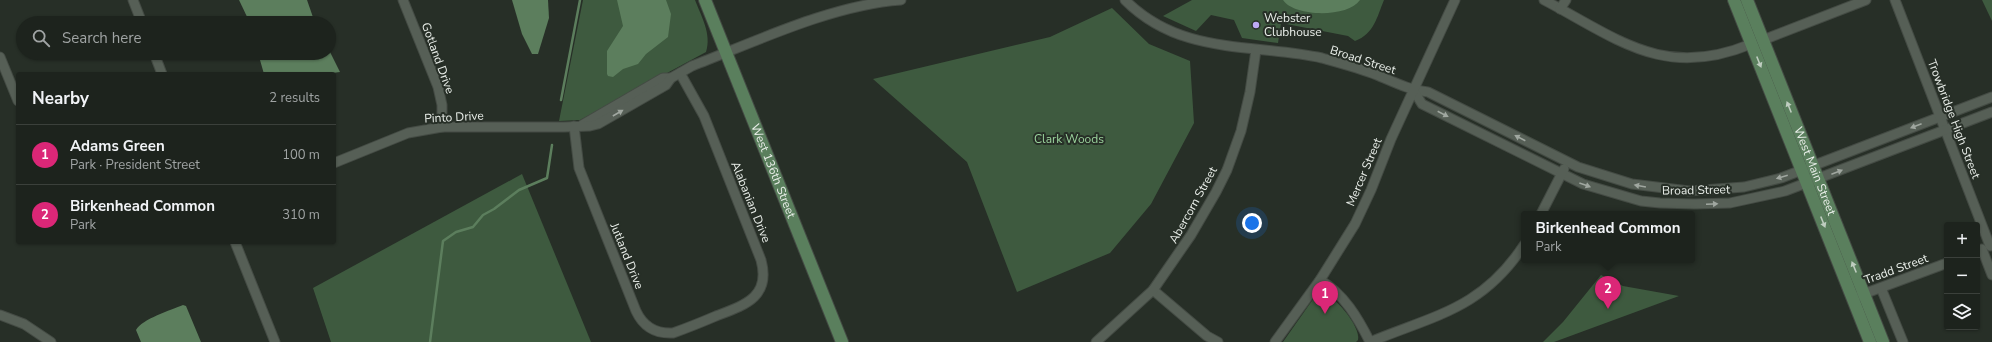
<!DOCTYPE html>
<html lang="en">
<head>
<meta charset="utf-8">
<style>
	body { margin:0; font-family:"Nunito Sans",sans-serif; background:#252b26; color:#f1f3f6 }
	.controls { position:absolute; right:12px; bottom:12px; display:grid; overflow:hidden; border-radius:4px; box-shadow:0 1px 3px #0004 }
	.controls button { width:36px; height:36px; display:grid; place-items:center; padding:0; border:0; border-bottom:1px solid #3b403b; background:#1d231d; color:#f1f3f6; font:20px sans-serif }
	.you { position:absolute; left:1252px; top:223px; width:14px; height:14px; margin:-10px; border:3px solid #fff; border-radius:50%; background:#1a73e8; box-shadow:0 0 0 6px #1a73e833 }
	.badge { display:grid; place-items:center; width:26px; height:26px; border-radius:50%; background:#db2777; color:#fff; font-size:13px; font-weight:700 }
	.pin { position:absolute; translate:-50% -33px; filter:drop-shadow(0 1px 2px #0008) }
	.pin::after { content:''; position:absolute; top:21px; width:14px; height:12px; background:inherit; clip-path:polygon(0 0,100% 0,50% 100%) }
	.popup { position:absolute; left:1521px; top:211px; width:174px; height:52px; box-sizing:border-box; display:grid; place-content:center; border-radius:4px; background:#1d231d; filter:drop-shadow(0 1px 3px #0005); font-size:13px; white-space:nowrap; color:#a0a4a4 }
	.popup b { font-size:15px; color:#f1f3f6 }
	.popup::after { content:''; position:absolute; left:50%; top:100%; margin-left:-8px; border:8px solid transparent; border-top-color:#1d231d }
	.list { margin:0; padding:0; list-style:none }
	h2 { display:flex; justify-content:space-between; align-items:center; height:52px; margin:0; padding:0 16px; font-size:17px }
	h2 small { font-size:13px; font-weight:400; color:#a0a4a4 }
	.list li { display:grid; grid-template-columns:26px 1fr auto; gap:12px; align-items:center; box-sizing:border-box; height:60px; padding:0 16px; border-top:1px solid #3b403b }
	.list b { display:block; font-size:15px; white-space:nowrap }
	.list p { margin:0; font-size:13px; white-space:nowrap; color:#a0a4a4 }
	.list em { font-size:13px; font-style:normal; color:#a0a4a4 }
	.icon { flex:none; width:22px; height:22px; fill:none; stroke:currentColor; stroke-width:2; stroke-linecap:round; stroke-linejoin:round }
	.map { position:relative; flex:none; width:1992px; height:342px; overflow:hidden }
	.search { position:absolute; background:#1d231d; box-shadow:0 1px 3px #0004; left:16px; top:16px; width:320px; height:44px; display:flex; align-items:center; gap:10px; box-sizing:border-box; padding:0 14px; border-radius:22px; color:#a0a4a4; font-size:15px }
	.panel { position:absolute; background:#1d231d; box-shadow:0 1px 3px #0004; left:16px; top:72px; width:320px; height:172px; border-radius:4px }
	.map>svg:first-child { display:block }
	.green { fill:#3e5a3f }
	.water { fill:#5c7e5d }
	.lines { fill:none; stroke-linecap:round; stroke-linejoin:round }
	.stream { stroke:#5c7e5d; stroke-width:2.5 }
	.street-casing { stroke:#444b44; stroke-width:11 }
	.secondary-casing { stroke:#444b44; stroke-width:14 }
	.street { stroke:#565f56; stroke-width:9 }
	.secondary { stroke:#5a7f5d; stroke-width:12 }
	.oneway { fill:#bfcdc0 }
	.oneway2 { fill:#a0a7a0 }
	.poi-dot { fill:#bda9f5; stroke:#272f27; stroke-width:1.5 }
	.labels { text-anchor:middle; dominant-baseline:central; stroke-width:4; stroke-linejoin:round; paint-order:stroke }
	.poi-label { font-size:12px; fill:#eaefea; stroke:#272f27; text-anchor:start }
	.street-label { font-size:12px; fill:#eaefea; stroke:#272f27 }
	.park-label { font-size:12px; fill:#9bd39d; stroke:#272f27 }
</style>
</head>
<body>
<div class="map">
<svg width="1992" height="342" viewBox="0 0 1992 342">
	<rect width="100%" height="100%" fill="#272f27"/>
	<g class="green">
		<path d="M583,0H695C701,16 712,34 706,52L580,120L559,121Z"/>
		<path d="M1192,0H1384C1377,17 1374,34 1355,41L1348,36L1281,23L1278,43L1242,38L1234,20L1211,15L1196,31L1163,16Z"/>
		<polygon points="1982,0 1992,0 1992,21"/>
		<polygon points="1112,8 1149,44 1190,61 1194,123 1151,204 1110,253 1017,292 967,162 873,79 1050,37"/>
		<polygon points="522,174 591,342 331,342 313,288"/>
		<polygon points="1601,275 1623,286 1679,296 1554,342 1543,342 1563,322"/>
		<path d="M1320,293C1334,293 1361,327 1358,340L1356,342H1283L1316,295Z"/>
	</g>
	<g class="water">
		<polygon points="239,0 307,0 315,23 250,23"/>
		<polygon points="512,0 548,0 549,18 538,54 532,54 522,34"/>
		<polygon points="617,0 666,0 671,14 668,37 646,54 638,64 623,69 613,77 608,76 607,74 607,51 623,26"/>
		<path d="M1283,0H1360C1348,18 1294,17 1283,0Z"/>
		<polygon points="329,50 340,72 324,74 264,74 258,53 329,53"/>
		<path d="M183,305L186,306L201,342H141L136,330C142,319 171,310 183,305Z"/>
	</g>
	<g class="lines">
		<g class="stream">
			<polyline points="561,100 580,0"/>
			<polyline points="430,342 443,241 456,232 473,227 483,215 494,209 519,190 547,178 552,145"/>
		</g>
		<g class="street-casing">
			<g id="street">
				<polyline points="133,0 142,23"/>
				<polyline points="403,0 438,87 442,105 442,127"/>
				<path d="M1125,0C1181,56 1252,43 1322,58C1340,63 1359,68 1377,75C1394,82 1409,90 1428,92L1578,167L1632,184L1689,191L1744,187L1781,178L1992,97"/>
				<path d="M1544,0C1618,39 1664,80 1751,44"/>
				<polyline points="1895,0 1990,246"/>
				<polyline points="1560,9 1566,0"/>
				<polyline points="1763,40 1866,0"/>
				<polyline points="154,53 162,74"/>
				<polyline points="0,57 18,101"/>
				<polyline points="1414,91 1422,104 1583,184 1641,201 1660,203 1694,204 1730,203 1785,191 1992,112"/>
				<polyline points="582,125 663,78 671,78"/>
				<path d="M574,126L579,168L636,311C643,326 655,334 673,333C687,328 702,322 716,316C745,305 771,297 761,260L704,116L680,73"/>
				<path d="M334,163L408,133L442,127H564L590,126L598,124L666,85L671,78L692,66C757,41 832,5 901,0"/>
				<polyline points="1541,214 1564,169"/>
				<polyline points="235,242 275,342"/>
				<polyline points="1982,249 1992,275"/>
				<path d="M1320,280C1344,294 1358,318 1370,342"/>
				<polyline points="1881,288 1903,342"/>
				<polyline points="1153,290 1207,336 1218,342"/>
				<polyline points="1858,296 1947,263"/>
				<polyline points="0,315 24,324 51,342"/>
				<polyline points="1096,342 1153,290 1191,235 1216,192 1227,170 1241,131 1250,92 1256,50"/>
				<polyline points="1275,342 1320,280 1355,224 1371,190 1391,139 1455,0"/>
				<path d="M1370,342C1435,315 1482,309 1524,245"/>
			</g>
		</g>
		<g class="secondary-casing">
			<g id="secondary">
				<path id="s1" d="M705,0L842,342"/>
				<polyline points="1734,0 1870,342"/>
				<path id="s2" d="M1747,0L1883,342"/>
			</g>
		</g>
		<use href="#street" class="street"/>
		<use href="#secondary" class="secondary"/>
	</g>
	<defs><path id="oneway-solid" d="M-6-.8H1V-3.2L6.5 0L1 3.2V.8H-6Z"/></defs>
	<g class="oneway">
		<use href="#oneway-solid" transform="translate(1759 62) rotate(68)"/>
		<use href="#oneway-solid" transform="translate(1789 107) rotate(-112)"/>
		<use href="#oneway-solid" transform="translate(1823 222) rotate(68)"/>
		<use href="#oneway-solid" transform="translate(1854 267) rotate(-112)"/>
	</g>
	<g class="oneway2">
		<use href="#oneway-solid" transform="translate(618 113) rotate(-30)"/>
		<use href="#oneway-solid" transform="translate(1443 114) rotate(27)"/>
		<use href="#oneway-solid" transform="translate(1916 126) rotate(159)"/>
		<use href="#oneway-solid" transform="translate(1520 138) rotate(-153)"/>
		<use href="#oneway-solid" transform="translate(1837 172) rotate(-21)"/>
		<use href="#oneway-solid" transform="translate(1782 177) rotate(164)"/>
		<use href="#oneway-solid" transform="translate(1585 185) rotate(20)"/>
		<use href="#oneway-solid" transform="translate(1640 186) rotate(-170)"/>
		<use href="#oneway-solid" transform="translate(1712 204) rotate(-3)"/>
	</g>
	<circle class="poi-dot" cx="1256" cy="25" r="4"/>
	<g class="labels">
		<g class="poi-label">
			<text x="1264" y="18">Webster<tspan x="1264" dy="14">Clubhouse</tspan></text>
		</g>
		<g class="street-label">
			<text transform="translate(438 58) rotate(70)">Gotland Drive</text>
			<text transform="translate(1363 60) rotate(18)">Broad Street</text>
			<text transform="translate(454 117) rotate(-3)">Pinto Drive</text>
			<text transform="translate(1954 119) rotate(69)">Trowbridge High Street</text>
			<text stroke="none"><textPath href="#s1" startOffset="184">West 136th Street</textPath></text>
			<text stroke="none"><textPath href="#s2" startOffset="184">West Main Street</textPath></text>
			<text transform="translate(1364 172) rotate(-67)">Mercer Street</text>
			<text transform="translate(1696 190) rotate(-1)">Broad Street</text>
			<text transform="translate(751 202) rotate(68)">Alabanian Drive</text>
			<text transform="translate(1193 205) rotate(-61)">Abercorn Street</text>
			<text transform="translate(627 256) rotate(68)">Jutland Drive</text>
			<text transform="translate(1896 269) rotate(-20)">Tradd Street</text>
		</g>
		<g class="park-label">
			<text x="1069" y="139">Clark Woods</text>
		</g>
	</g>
</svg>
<div class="controls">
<button>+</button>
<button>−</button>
<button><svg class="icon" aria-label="layers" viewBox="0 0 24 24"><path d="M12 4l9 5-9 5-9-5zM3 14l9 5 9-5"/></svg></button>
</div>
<div class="you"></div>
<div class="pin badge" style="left:1325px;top:314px">1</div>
<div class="pin badge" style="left:1608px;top:309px">2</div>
<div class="popup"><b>Birkenhead Common</b>Park</div>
<div class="search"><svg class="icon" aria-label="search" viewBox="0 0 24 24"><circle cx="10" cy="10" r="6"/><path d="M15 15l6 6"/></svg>Search here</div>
<section class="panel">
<h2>Nearby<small>2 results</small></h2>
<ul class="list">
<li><span class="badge">1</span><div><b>Adams Green</b><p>Park · President Street</p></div><em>100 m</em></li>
<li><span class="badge">2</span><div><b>Birkenhead Common</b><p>Park</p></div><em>310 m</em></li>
</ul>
</section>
</div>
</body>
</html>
